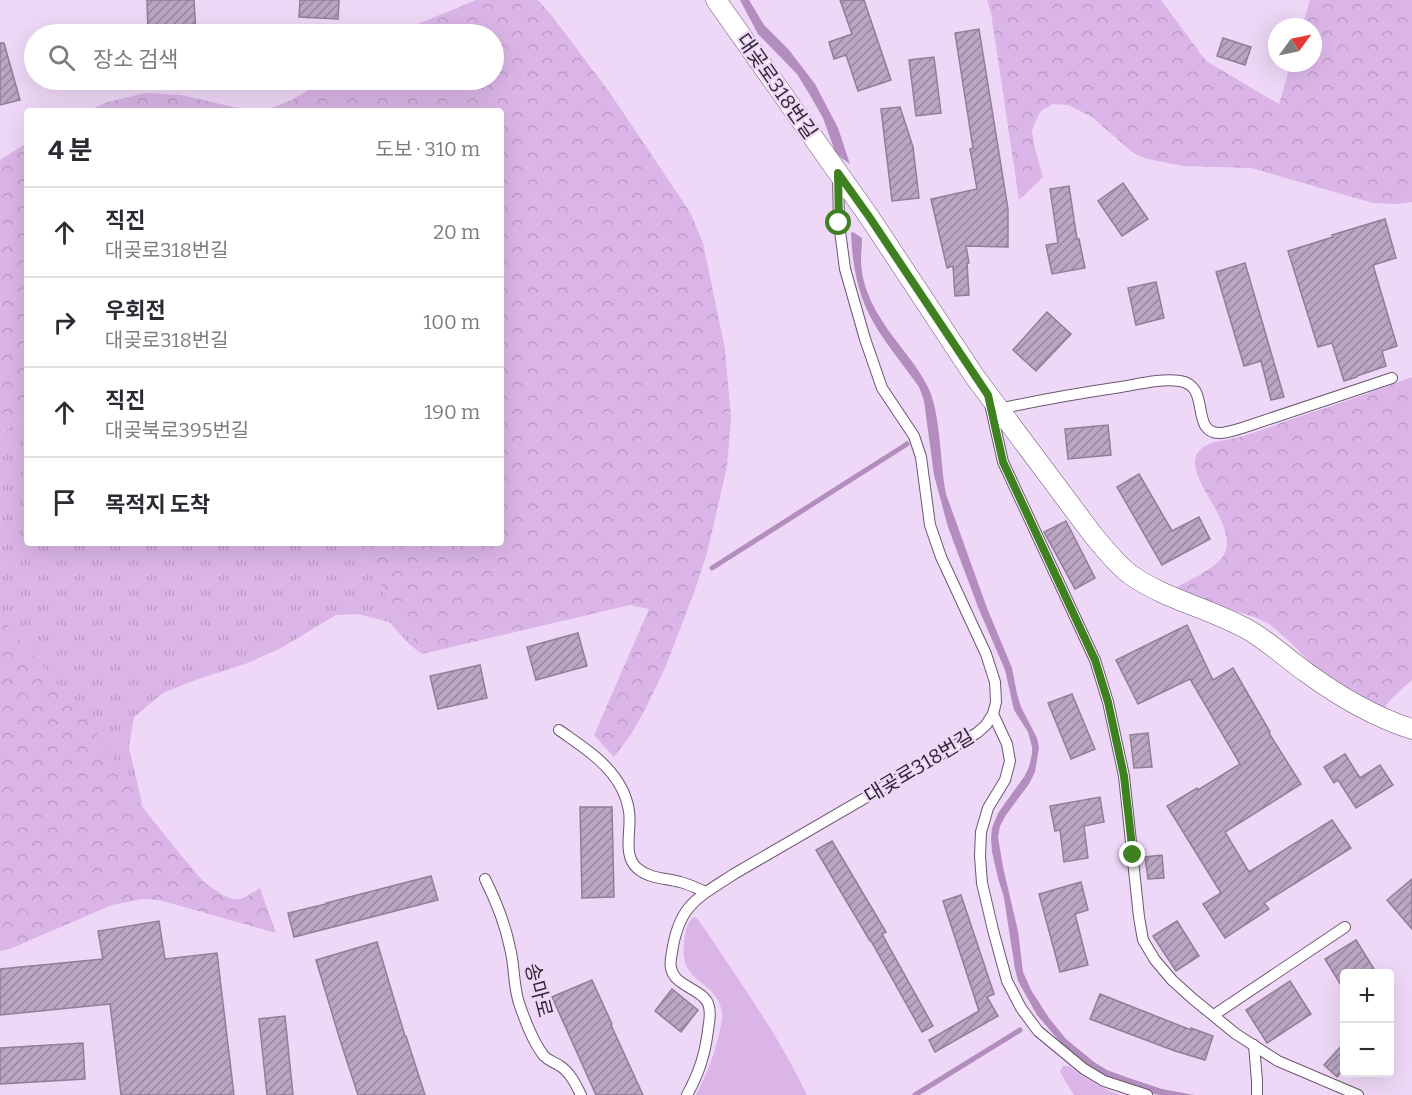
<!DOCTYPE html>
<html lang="ko">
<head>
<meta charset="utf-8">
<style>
	body { margin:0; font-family:Bitter,"Noto Sans KR",serif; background:#f7f7f7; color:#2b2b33 }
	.controls { position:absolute; right:18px; bottom:18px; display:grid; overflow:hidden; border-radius:6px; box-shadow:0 6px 24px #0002 }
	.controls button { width:54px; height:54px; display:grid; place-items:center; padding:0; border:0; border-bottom:2px solid #e1e1e2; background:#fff; color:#2b2b33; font:30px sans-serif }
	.compass { position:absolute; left:1268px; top:18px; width:54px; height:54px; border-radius:50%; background:#fff; box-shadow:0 6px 24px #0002; rotate:57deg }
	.stop { position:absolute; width:18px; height:18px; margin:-14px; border:4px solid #3f8021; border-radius:50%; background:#fff }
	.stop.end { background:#3f8021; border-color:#fff; box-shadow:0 2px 6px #0008 }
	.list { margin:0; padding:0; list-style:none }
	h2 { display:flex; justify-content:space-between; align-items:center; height:78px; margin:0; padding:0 24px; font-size:26px }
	h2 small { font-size:20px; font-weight:400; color:#7c7c81 }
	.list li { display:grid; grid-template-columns:39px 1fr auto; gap:18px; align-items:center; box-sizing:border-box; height:90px; padding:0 24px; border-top:2px solid #e1e1e2 }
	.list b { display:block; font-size:22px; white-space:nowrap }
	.list p { margin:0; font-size:20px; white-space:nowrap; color:#7c7c81 }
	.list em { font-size:20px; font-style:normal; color:#7c7c81 }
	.icon { flex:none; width:33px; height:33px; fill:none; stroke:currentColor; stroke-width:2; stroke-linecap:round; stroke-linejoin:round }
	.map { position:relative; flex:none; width:1412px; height:1095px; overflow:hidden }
	.search { position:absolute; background:#fff; box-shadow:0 6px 24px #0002; left:24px; top:24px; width:480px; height:66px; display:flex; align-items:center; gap:15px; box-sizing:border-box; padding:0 21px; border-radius:33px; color:#7c7c81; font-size:22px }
	.panel { position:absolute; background:#fff; box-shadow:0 6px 24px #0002; left:24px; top:108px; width:480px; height:438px; border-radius:6px }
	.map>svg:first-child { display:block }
	.grass { fill:url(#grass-tufts) }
	.forest { fill:url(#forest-crowns) }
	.garden { fill:#dbb5e7 }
	.water { fill:#b28dbe }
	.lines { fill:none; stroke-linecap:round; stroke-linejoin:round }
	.stream { stroke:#b28dbe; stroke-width:5 }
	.building { fill:url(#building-hatch); stroke:#927d99; stroke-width:1.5 }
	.lane-casing { stroke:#6b5771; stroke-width:12 }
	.street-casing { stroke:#6b5771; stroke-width:21 }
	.lane { stroke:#fff; stroke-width:10 }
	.street { stroke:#fff; stroke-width:20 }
	.route { stroke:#3f8021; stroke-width:8 }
	.labels { text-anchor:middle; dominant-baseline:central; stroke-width:4.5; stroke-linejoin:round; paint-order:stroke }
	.street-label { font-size:20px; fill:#302733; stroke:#efd8f7 }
</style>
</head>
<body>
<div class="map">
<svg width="1412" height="1095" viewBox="0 0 1412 1095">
	<defs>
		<pattern id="grass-tufts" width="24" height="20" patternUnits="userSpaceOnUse" patternTransform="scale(1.5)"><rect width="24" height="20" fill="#dbb5e7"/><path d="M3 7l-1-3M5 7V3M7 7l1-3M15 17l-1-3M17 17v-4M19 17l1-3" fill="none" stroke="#bc9cc7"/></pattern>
		<pattern id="forest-crowns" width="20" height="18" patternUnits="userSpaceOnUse" patternTransform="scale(1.5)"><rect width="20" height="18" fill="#dbb5e7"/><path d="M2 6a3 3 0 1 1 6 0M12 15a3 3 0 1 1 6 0" fill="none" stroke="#bc9cc7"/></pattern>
		<pattern id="building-hatch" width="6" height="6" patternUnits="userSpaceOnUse" patternTransform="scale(1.5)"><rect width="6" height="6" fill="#bba5c2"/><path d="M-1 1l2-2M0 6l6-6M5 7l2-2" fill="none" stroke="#98869e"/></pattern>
	</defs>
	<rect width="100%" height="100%" fill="#efd8f7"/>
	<polygon class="grass" points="27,418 27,543 355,543 422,654 410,645 389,622 358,614 336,615 283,647 248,663 198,679 163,693 134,717 129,747 143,808 95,731 4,620 0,612 0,433"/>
	<g class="forest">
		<polygon points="476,0 538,0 552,16 610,93 690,212 703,243 725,349 731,418 727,467 707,553 695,590 665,668 645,710 630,736 614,757 594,735 649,609 630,605 422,654 355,543 501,543 501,111 263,111 292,100 325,80 494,80 494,34 400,34 418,24"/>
		<polygon points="987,0 1161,0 1206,61 1279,104 1291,63 1313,63 1313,27 1302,27 1310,0 1412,0 1412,202 1395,204 1373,203 1251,168 1183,166 1153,160 1141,157 1131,151 1092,117 1068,105 1053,104 1042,110 1036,120 1032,131 1035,149 1043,177 1019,200 991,13"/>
		<polygon points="145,93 181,95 251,111 88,111 104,103"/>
		<polygon points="27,143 27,418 0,433 0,160"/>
		<path d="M1412,377V680L1392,698L1383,709L1321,673L1289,641L1268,623L1254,617L1226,608L1175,588C1189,580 1211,571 1221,559C1247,527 1176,474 1200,450C1210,440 1227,441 1239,437C1261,431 1282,422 1304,415C1340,403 1376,391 1412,377Z"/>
		<polygon points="0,612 4,620 96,731 143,808 185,860 205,883 223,895 232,899 242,899 260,888 276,933 159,900 143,899 112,905 12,948 0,951"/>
	</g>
	<g class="garden">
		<path d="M693,917L697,918L704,928C740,982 779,1036 807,1095H696C707,1074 715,1053 720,1030C721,1024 723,1018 722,1012C716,978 679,986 684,943C685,934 686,924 693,917Z"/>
		<path d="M1063,1066H1069C1084,1078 1101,1088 1120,1095H1074L1060,1072Z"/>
	</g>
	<g class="water">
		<polygon points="740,0 749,0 764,25 789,50 815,84 838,128 850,164 836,154 823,118 810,95 797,74 758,34"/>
		<path d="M853,232L862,238C862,246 861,253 861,261C862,296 884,325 904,351C914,364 925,379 931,394C941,424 940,462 946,494L987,608L1012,668L1017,694L1021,707L1037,738L1039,748L1035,772L1029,784L1006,815L1000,826L998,837L1003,867L1018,931L1023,972L1031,990L1049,1018L1066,1039L1094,1062L1107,1070L1126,1077L1162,1089L1194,1095H1160L1154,1094L1106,1078L1091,1068L1061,1043L1037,1015L1018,981L1015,969L1004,898L998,878L992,852L991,838L992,828L998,813L1024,777L1029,767L1032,754V747L1028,732L1014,710L1005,670L978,607L948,527L934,475L924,401L919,387C901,361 880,338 867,310C856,286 852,258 851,233Z"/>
	</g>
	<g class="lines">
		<g class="stream">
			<polyline points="712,568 907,444"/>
			<polyline points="915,1095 1020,1030"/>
		</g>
	</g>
	<g class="building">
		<polygon points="147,0 194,0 196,34 148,34"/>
		<polygon points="300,0 339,0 338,19 299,17"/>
		<polygon points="840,0 864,0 891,80 858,91 846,55 834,59 829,42 852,34"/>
		<polygon points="979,29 1008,209 1008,247 966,246 969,263 967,263 969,295 955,296 953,266 947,268 931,199 977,189 970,149 973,148 955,33"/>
		<polygon points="1223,38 1251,47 1245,65 1217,56"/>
		<polygon points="0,43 4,43 20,100 0,105"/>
		<polygon points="934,57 941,113 916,116 909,60"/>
		<polygon points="900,107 913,147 919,198 892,201 881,109"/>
		<polygon points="1123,183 1148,219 1122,236 1098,201"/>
		<polygon points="1069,186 1077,239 1079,239 1085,268 1052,274 1046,245 1058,243 1050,189"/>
		<polygon points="1385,219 1396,258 1373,265 1397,346 1382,351 1386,366 1357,376 1357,377 1344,381 1332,343 1318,347 1288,251 1333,237 1332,235"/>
		<polygon points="1245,263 1284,397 1271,400 1261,361 1244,366 1216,272"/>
		<polygon points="1156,282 1164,318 1136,325 1128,288"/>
		<polygon points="1047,312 1071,334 1036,371 1013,350"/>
		<polygon points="1108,425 1111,455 1068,459 1065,429"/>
		<polygon points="1139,474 1172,531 1199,517 1210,539 1162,565 1117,487"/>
		<polygon points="1066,521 1095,578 1075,589 1044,532"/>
		<polygon points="1187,625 1213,680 1233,668 1270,732 1269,733 1301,784 1225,832 1249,872 1332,820 1351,848 1264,903 1269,909 1225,938 1203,904 1221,893 1167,806 1197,788 1198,790 1240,764 1190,679 1138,704 1116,660"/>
		<polygon points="578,633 587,666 536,680 527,647"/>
		<polygon points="480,665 487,698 438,709 430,676"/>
		<polygon points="1072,694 1095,749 1071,759 1048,703"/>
		<polygon points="1148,733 1152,767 1134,768 1130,735"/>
		<polygon points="1345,754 1360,778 1380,765 1393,785 1356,808 1338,780 1334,783 1324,767"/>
		<polygon points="1100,797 1104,822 1084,826 1088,858 1064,862 1060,830 1055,831 1050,806"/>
		<polygon points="580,807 612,807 614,897 582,898"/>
		<polygon points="832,841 886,932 882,934 933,1026 922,1032 871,941 870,941 816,850"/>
		<polygon points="1162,855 1164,878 1148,879 1145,857"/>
		<polygon points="431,876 438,900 294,937 288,913 326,904 326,903"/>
		<polygon points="1412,879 1412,929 1387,900"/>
		<polygon points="1081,882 1088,910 1075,914 1088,965 1060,972 1039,894"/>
		<polygon points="961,895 994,994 987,997 998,1016 935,1052 929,1040 979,1011 943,901"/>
		<polygon points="159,921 165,959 217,953 234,1095 121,1095 110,1004 0,1015 0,969 103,959 98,931"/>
		<polygon points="1177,921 1199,956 1176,971 1153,936"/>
		<polygon points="1356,940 1377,974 1344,974 1344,990 1325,959"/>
		<polygon points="377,942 405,1036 406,1036 425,1095 358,1095 340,1040 316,960"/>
		<polygon points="592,980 612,1024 611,1025 643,1095 596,1095 552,997"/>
		<polygon points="1290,981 1311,1014 1267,1043 1246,1010"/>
		<polygon points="672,989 698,1010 681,1032 655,1011"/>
		<polygon points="1100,994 1191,1030 1191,1028 1213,1036 1205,1060 1175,1051 1090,1019"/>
		<polygon points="285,1016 293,1095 267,1095 259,1019"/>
		<polygon points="83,1043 85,1079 0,1084 0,1048"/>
		<polygon points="1344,1043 1344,1069 1337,1077 1324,1065"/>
	</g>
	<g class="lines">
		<g class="lane-casing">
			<g id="lane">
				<polyline points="990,404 1003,462 1095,660 1108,702 1124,776 1139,917 1143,940 1155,960 1172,980 1193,999 1236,1034 1278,1061 1358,1095"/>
				<path d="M999,409C1040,400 1080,393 1121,387C1139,384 1162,378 1180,381C1212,386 1189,433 1220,433C1227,433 1235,430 1242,428L1392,378"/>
				<polyline points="993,714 1007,744 1010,761 1005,780 988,808 981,832 980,856 982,883 993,930 1007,981 1021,1008 1038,1031 1084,1069 1104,1081 1147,1095"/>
				<path d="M559,730C583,747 608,762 622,789C625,795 628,804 629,811C632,829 622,855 637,868C649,879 666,878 680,882C689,884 698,889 706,892"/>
				<path d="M485,879C496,901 505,923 510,948C515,967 513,988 520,1006C526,1023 533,1042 544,1056C549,1061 554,1062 560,1066C570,1072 576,1085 581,1095"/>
				<polyline points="1214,1015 1345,927"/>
				<polyline points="1254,1045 1257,1081 1257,1095"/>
				<path d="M687,1095C699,1073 705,1055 708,1030C709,1023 711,1015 709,1007C707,993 685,988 676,978C669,970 670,962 672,952C679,905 697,898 734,874L977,733L986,725L993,714L996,702L995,682L986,654L941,557L930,525L921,457L914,436L882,388L865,339L845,269L839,223L838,176"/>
			</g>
		</g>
		<g class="street-casing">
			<path id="street" d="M716,0L870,218L975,377L1093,535C1105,549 1117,565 1131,575C1168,601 1214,609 1252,632C1271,644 1289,660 1307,673C1340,697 1374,717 1412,729"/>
		</g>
		<use href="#lane" class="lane"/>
		<use href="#street" class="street"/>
	</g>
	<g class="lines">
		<polyline class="route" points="839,223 838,173 870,218 988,395 1003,462 1095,660 1108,702 1124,776 1133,855"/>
	</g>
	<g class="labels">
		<g class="street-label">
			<text transform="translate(777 86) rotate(55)">대곶로318번길</text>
			<text transform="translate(919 766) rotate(-31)">대곶로318번길</text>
			<text transform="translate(539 990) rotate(75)">송마로</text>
		</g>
	</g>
</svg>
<div class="controls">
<button>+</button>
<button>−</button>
</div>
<svg class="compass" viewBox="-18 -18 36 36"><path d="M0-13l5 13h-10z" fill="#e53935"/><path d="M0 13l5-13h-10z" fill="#7c7c81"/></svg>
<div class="stop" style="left:839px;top:223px"></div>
<div class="stop end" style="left:1133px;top:855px"></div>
<div class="search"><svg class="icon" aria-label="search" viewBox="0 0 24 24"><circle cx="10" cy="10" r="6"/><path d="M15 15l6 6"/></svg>장소 검색</div>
<section class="panel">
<h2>4 분<small>도보 · 310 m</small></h2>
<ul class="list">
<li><svg class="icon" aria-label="ahead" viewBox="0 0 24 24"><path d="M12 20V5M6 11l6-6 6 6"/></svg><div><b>직진</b><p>대곶로318번길</p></div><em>20 m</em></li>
<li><svg class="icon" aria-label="right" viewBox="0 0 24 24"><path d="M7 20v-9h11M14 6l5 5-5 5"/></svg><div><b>우회전</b><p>대곶로318번길</p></div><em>100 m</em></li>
<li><svg class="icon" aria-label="ahead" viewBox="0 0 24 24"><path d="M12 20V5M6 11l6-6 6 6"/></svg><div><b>직진</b><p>대곶북로395번길</p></div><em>190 m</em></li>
<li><svg class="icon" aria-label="arrive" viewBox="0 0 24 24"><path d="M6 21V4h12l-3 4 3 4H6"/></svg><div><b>목적지 도착</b></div></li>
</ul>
</section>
</div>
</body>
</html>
